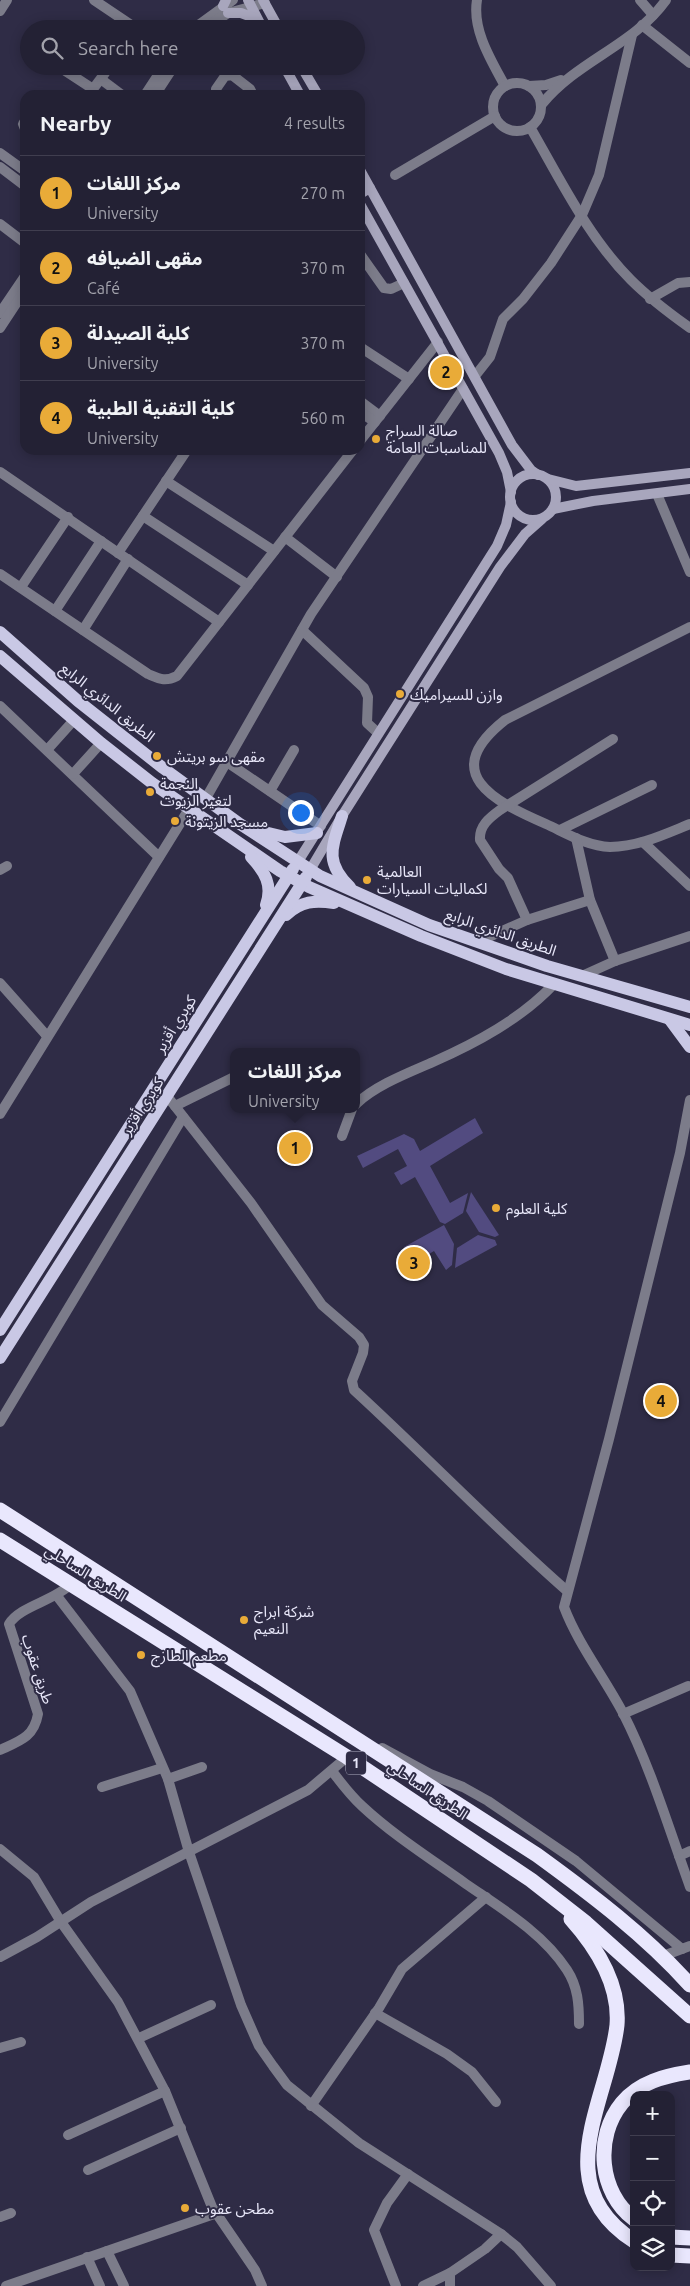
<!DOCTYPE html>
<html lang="en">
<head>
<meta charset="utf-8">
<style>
	body { margin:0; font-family:Ubuntu,"Noto Sans Arabic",sans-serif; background:#2b293c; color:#f1f3f6 }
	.controls { position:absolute; right:15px; bottom:15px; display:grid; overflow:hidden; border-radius:10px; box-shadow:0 2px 12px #0003 }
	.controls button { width:45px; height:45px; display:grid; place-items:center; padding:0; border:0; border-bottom:1px solid #403e4f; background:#232134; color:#f1f3f6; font:25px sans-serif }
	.you { position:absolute; left:300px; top:812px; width:18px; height:18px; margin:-12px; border:4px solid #fff; border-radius:50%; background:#1a73e8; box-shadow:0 0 0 8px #1a73e833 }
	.badge { display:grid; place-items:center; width:32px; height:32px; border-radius:50%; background:#e9ab38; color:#111; font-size:16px; font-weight:700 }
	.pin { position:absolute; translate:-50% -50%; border:2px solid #fff; box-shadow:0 1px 5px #0006 }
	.popup { position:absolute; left:230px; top:1048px; width:130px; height:65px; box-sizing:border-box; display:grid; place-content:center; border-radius:10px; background:#232134; filter:drop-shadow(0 1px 4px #0005); font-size:16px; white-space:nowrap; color:#a3a3ac }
	.popup b { font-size:19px; color:#f1f3f6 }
	.popup::after { content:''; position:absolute; left:50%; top:100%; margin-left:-10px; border:10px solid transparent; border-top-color:#232134 }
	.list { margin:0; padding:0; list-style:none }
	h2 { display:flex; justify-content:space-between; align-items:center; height:65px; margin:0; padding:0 20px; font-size:21px }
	h2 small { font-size:16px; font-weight:400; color:#a3a3ac }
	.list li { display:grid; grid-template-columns:32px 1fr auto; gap:15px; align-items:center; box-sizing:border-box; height:75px; padding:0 20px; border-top:1px solid #403e4f }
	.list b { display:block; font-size:19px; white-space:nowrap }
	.list p { margin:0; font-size:16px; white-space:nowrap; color:#a3a3ac }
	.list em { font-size:16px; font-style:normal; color:#a3a3ac }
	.icon { flex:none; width:28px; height:28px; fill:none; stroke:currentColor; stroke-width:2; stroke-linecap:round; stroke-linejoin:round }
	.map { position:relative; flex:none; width:690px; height:2286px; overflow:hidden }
	.search { position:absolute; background:#232134; box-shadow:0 2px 12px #0003; left:20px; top:20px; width:345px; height:55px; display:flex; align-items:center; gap:12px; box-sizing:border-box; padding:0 18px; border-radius:28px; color:#a3a3ac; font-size:19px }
	.panel { position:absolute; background:#232134; box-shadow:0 2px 12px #0003; left:20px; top:90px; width:345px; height:365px; border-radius:15px }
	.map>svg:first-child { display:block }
	.green { fill:#524b80 }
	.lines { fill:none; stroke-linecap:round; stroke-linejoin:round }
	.street { stroke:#7c7c8a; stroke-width:10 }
	.secondary { stroke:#a8a6bd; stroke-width:10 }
	.primary { stroke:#c9c8e5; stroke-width:12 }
	.highway { stroke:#e9e7fd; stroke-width:15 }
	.poi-dot { fill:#e9ab38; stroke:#2f2c46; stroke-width:2 }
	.labels { text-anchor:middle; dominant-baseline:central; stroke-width:4; stroke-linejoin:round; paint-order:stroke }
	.shield { fill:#2f2c46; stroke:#b0afc3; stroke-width:1 }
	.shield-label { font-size:14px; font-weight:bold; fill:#e8e7f9 }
	.poi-label { font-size:15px; fill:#e8e7f9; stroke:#2f2c46; text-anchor:start }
	.street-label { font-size:15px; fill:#e8e7f9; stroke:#2f2c46 }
</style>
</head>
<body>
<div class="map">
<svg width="690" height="2286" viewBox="0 0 690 2286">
	<rect width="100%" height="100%" fill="#2f2c46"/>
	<g class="green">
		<polygon points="475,1118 483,1133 430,1166 450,1203 468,1193 463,1213 445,1224 440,1222 415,1177 401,1185 394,1173 407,1166 398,1149 363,1168 357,1156 404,1134 414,1139 420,1151"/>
		<polygon points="471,1192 499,1235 495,1237 479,1232 466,1211"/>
		<polygon points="444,1225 454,1244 452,1265 446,1270 434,1251 414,1263 404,1247"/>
		<polygon points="478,1235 495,1240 497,1245 455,1268 457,1248"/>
	</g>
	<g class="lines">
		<g class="street">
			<polyline points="94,0 137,29"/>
			<path d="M477,0C472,30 491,60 505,86"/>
			<polyline points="640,0 653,15"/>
			<polyline points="0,11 7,0"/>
			<polyline points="642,25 690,63"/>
			<polyline points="193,29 233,0"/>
			<polyline points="204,29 228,13 265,3"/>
			<polyline points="63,66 64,70 93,89 105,73 99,66"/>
			<polyline points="102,80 122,95"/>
			<circle cx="517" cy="107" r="24"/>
			<polyline points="529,86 546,85 561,80"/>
			<polyline points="145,95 164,66"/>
			<polyline points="155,95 174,66"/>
			<polyline points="217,95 216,89 225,76 232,75 250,89 253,95"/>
			<path d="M542,104C578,60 633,46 666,0"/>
			<polyline points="25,121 23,124 25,129"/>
			<path d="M530,127C560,179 588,237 631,280C649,298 669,313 690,328"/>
			<polyline points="0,153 25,171"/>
			<polyline points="0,167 25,186"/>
			<polyline points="395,175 495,116"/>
			<polyline points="0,224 25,243"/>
			<polyline points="360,254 384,288 391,289 404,283"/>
			<polyline points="650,299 678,283 690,282"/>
			<polyline points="0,313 25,276"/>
			<polyline points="0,328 25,290"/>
			<polyline points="360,347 409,379"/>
			<polyline points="475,376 490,357 503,319 523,299 551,263 582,215 599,175 632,35"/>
			<polyline points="360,401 380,416"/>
			<polyline points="360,412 375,422"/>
			<polyline points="360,441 438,342"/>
			<polyline points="0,472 219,622"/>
			<polyline points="166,481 274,551"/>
			<polyline points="657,494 690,572"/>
			<polyline points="143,516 248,585"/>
			<polyline points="285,537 337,577"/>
			<polyline points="118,553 187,450"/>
			<path d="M0,574L148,674C160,679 165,682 177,676L353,450"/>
			<polyline points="21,587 68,517"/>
			<polyline points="55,611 101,541"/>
			<path d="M690,627L505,720C438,773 493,801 546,824C566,833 587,846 610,847C638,847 665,834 690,824"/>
			<polyline points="83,630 128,559"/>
			<polyline points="302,630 364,688 368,697 367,723 378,733"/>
			<polyline points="0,706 159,857"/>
			<polyline points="47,750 74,720"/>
			<polyline points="227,762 321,826"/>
			<polyline points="73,774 101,743"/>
			<polyline points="270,791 294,750"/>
			<polyline points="206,798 311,614 463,389"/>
			<polyline points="560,830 652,785"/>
			<polyline points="576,838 590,900 615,961"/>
			<polyline points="643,842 690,886"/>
			<polyline points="0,870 7,866"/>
			<path d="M527,920L508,878L499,869L480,840C479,826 489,818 500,810L613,739"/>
			<polyline points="480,941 527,920 590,900"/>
			<polyline points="584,975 615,961 690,936"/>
			<polyline points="0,983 47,1036"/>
			<path d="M167,1096L251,1203L322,1305L359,1337L364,1345L363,1353L352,1381L354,1390C426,1456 493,1526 566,1590"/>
			<path d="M690,1100L680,1153L609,1439L564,1607C578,1644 604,1677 623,1713C651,1768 669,1829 690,1887"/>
			<path d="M356,1104C376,1085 408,1073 433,1062C476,1043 521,1019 554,984"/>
			<polyline points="175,1106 234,1077"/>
			<polyline points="0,1114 189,809"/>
			<polyline points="342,1136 352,1109"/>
			<polyline points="0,1422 183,1117"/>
			<polyline points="57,1596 130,1691 168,1779 189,1852 241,2005 259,2046 273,2066 287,2085 359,2143 501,2234 517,2247 551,2286"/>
			<polyline points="623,1714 688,1686"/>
			<polyline points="382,1748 430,1774 463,1787 488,1801 576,1861 682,1949"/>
			<path d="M0,1750C20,1741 34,1737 38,1714L9,1624C20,1606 54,1601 71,1584"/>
			<path d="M332,1771C341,1783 351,1796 362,1806C393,1835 431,1859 466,1884C501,1908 543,1933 567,1970C578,1987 579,2004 579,2024"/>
			<polyline points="168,1779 202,1767"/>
			<polyline points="102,1787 162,1768"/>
			<polyline points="0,1849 34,1877 61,1922 118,2002 165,2091 212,2207 255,2270 262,2286"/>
			<polyline points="679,1856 690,1851"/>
			<polyline points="663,1956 690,1946"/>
			<polyline points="0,1957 37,1937 91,1902 308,1790 347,1757"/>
			<polyline points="375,2013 447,2054 472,2072 496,2102"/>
			<polyline points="139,2038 211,2005"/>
			<polyline points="0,2048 21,2042"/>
			<polyline points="311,2106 379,2008 402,1969 486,1897"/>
			<polyline points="68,2135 165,2091"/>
			<polyline points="88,2170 181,2128"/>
			<polyline points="0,2217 11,2213"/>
			<polyline points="107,2251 124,2286"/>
			<polyline points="87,2257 100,2286"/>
			<polyline points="6,2286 217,2213"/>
			<polyline points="396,2286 374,2230 387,2203 408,2174"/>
			<polyline points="423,2286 450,2273"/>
			<polyline points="450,2286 450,2273 485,2249 501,2234"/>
		</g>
		<g class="secondary">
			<polyline points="248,0 263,29"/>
			<polyline points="263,0 279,29"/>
			<polyline points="223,6 226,0"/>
			<polyline points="228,13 241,13 257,19"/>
			<polyline points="284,66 300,95"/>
			<polyline points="301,66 318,95"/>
			<polyline points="360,170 512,445 531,470 538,475"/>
			<polyline points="360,194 370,188"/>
			<polyline points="360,204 499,453 507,472 511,492"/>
			<circle cx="533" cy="497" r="23"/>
			<polyline points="548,479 576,486 690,473"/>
			<polyline points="553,509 593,501 690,489"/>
			<polyline points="297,863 497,546 506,525 511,502"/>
			<polyline points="310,870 342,816 500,567 525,534 542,519"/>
		</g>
		<g class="primary">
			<polyline points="0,632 78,701 163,768 240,824 320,876 429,925 547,966 690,1007"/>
			<polyline points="0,656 101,743 152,783 280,871 309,887 421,936 506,969 690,1025"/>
			<path d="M342,816C332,847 324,862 350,887"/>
			<polyline points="256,830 285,837 317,833"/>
			<path d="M251,857C265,872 273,885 266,905"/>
			<path d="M286,915C301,901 315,900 334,903"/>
			<polyline points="670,1020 690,1047"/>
			<polyline points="0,1330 293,869"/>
			<polyline points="0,1358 306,877"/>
		</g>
		<g class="highway">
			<path d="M0,1510L537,1855C592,1895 645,1935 690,1985"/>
			<polyline points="0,1540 347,1757 531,1880 586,1923 690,2016"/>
			<path d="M571,1919C597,1948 620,1985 617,2025C609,2099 546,2185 634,2241"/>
			<path d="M634,2219C599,2193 594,2137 622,2103C639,2082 665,2076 690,2072"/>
			<polyline points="671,2237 690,2238"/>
			<polyline points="671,2255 690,2256"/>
		</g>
	</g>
	<g class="poi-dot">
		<circle cx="376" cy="439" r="5"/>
		<circle cx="400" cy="694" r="5"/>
		<circle cx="157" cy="756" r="5"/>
		<circle cx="150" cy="792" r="5"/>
		<circle cx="175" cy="821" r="5"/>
		<circle cx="367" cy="880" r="5"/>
		<circle cx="496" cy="1208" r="5"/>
		<circle cx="244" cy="1620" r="5"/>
		<circle cx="141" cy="1655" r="5"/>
		<circle cx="185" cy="2208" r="5"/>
	</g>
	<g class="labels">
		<rect class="shield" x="346" y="1751.5" width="20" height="23" rx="4"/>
		<g class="shield-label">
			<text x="356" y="1763">1</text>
		</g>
		<g class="poi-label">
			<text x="386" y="430">صالة السراج<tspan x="386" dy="17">للمناسبات العامة</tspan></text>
			<text x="410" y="694">وازن للسيراميك</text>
			<text x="167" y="756">مقهى سو بريتش</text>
			<text x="160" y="783">النجمة<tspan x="160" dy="17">لتغير الزيوت</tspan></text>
			<text x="185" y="821">مسجد الزيتونة</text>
			<text x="377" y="871">العالمية<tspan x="377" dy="17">لكماليات السيارات</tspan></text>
			<text x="506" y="1208">كلية العلوم</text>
			<text x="254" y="1611">شركة ابراج<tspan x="254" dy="17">النعيم</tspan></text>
			<text x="151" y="1655">مطعم الطازج</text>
			<text x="195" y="2208">مطحن عقوب</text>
		</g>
		<g class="street-label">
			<text transform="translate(108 702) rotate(39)">الطريق الدائري الرابع</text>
			<text transform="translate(501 932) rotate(19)">الطريق الدائري الرابع</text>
			<text transform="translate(175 1024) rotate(-58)">كوبري أقزير</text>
			<text transform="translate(142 1106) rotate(-57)">كويري أقزير</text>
			<text transform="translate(86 1573) rotate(32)">الطريق الساحلي</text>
			<text transform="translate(38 1669) rotate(72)">طريق عقوب</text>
			<text transform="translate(428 1790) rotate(34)">الطريق الساحلي</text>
		</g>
	</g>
</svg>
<div class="controls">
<button>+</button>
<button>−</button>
<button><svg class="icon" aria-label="locate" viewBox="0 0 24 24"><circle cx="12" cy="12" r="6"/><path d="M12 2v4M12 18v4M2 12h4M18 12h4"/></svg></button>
<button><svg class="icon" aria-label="layers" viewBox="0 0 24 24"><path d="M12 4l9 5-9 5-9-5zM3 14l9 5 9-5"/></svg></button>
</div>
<div class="you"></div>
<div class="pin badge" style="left:295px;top:1148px">1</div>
<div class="popup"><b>مركز اللغات</b>University</div>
<div class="pin badge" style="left:446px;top:372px">2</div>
<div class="pin badge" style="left:414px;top:1263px">3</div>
<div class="pin badge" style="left:661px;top:1401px">4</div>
<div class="search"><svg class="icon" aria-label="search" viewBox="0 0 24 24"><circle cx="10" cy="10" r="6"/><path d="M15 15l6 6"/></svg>Search here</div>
<section class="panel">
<h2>Nearby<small>4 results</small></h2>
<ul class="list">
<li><span class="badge">1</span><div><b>مركز اللغات</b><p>University</p></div><em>270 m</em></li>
<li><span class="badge">2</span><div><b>مقهى الضيافه</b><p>Café</p></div><em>370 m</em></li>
<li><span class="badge">3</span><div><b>كلية الصيدلة</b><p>University</p></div><em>370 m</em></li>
<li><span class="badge">4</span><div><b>كلية التقنية الطبية</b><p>University</p></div><em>560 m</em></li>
</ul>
</section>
</div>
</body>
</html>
